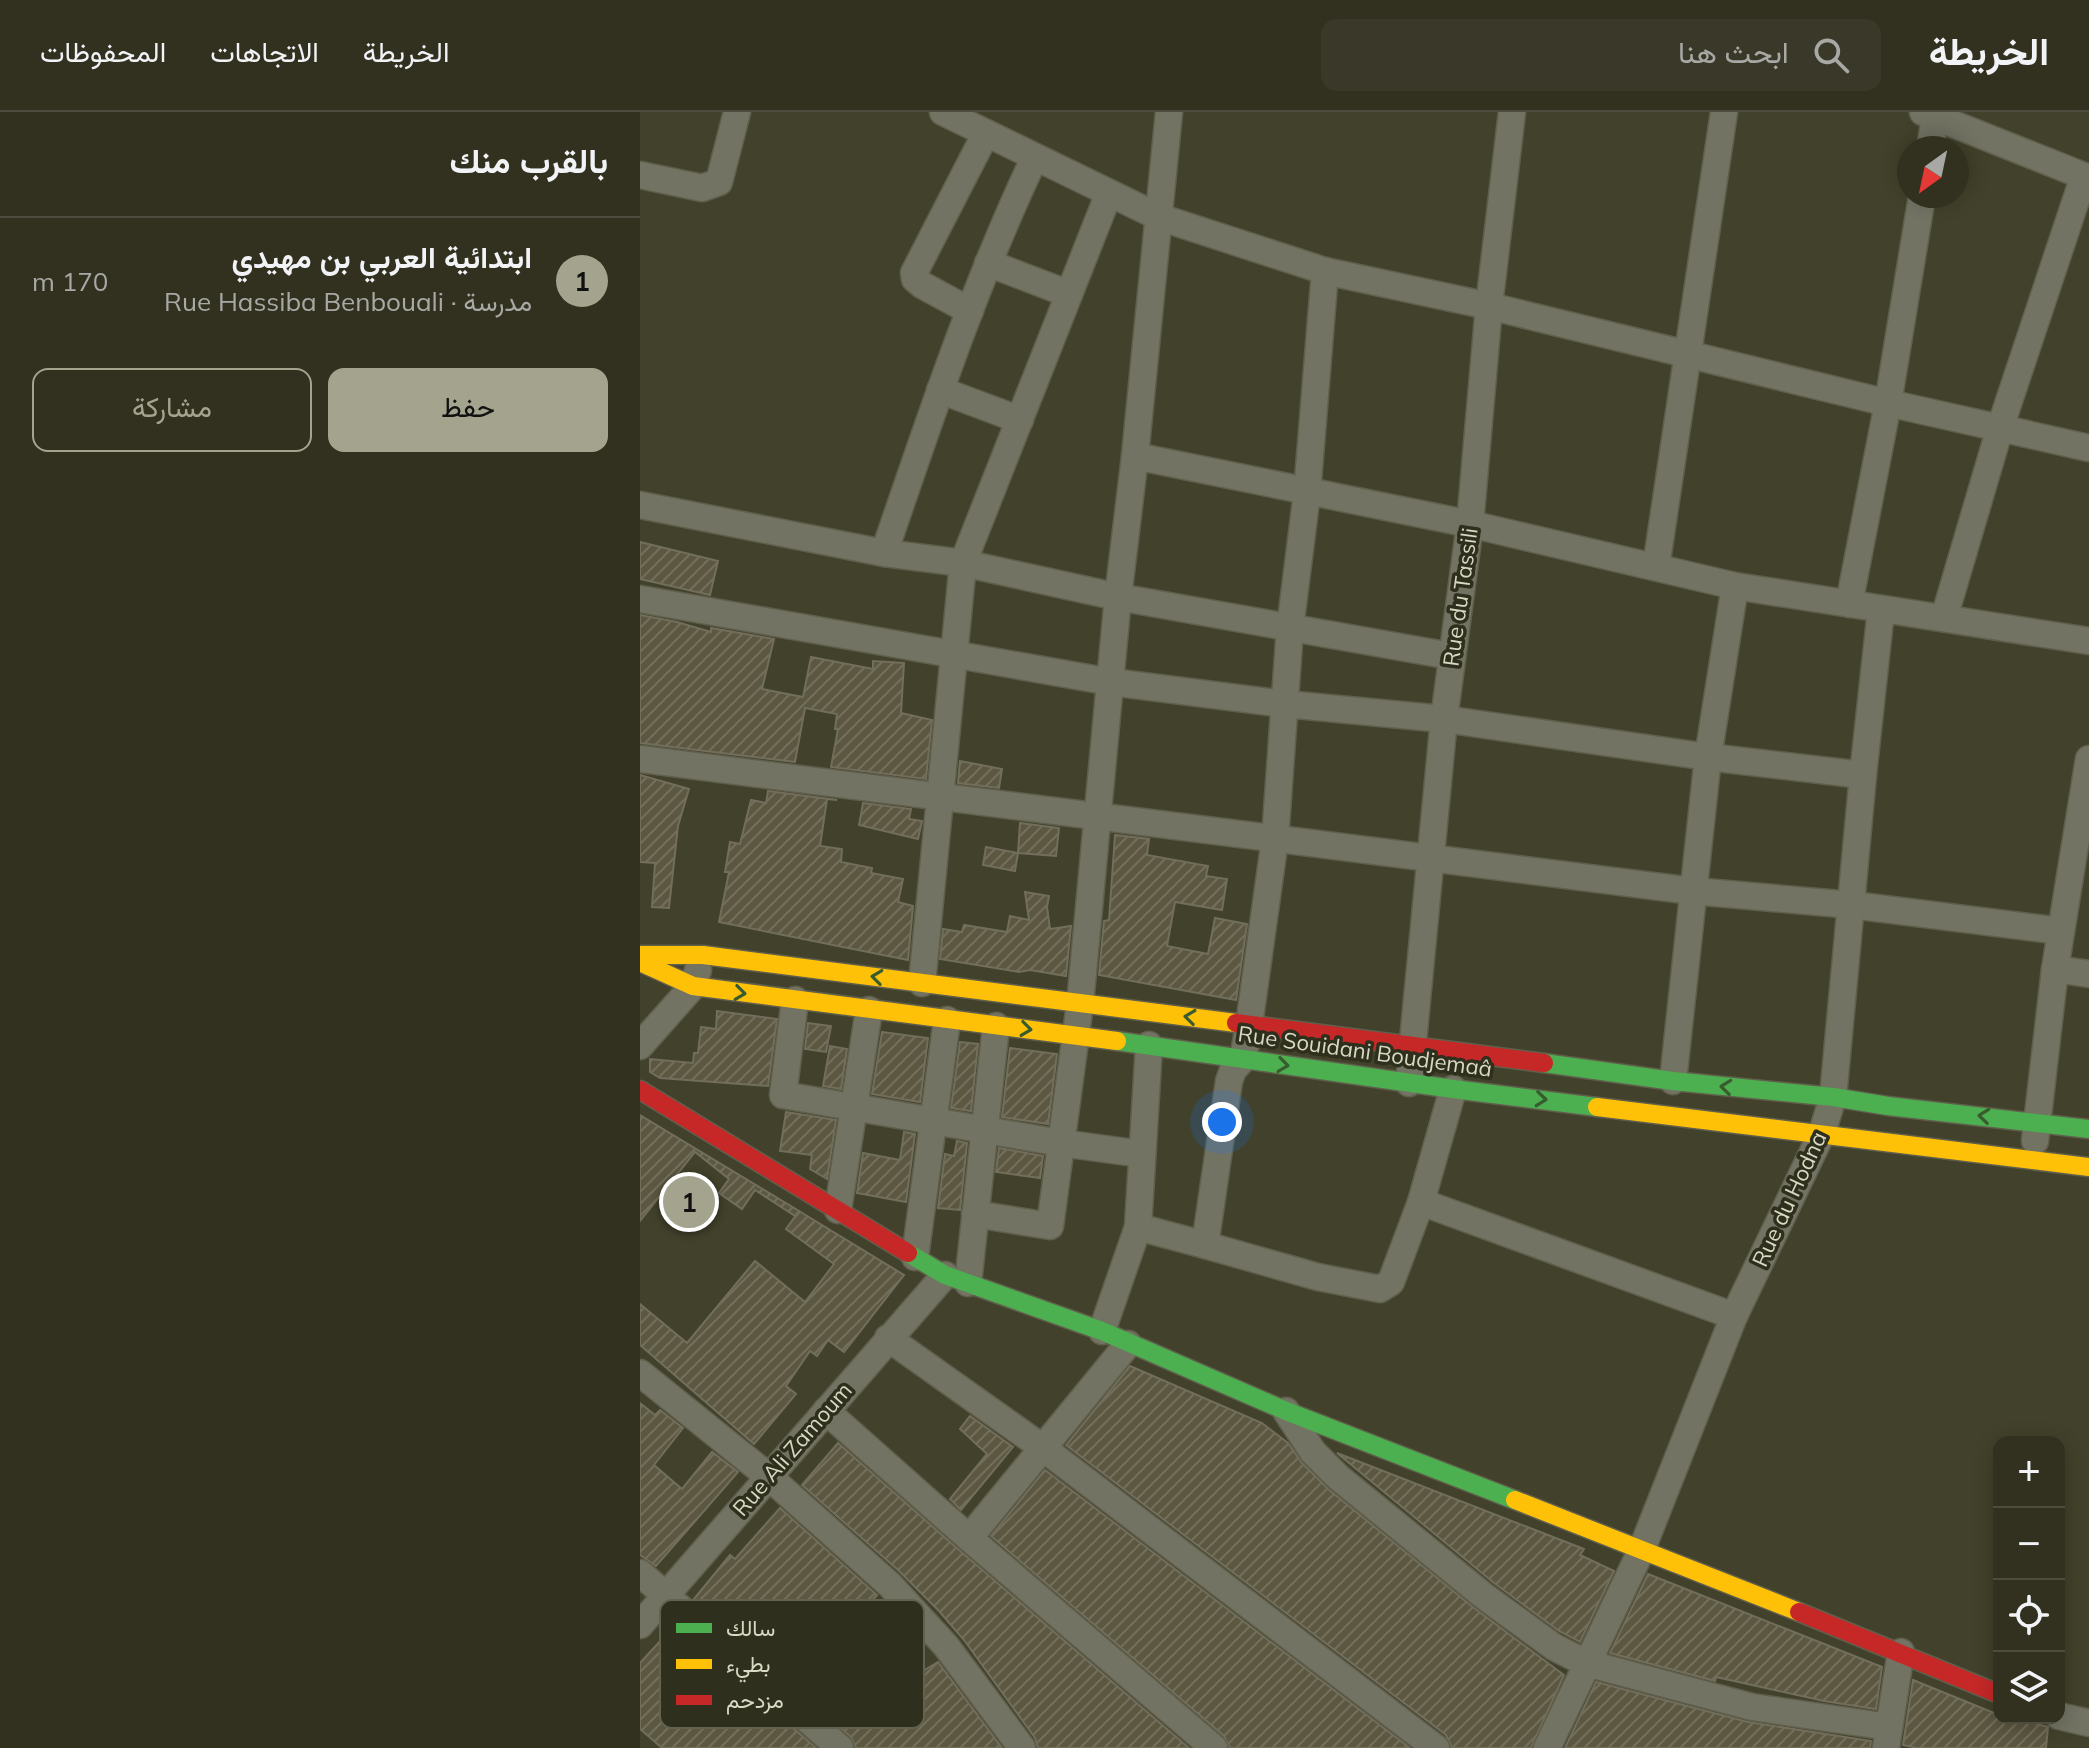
<!DOCTYPE html>
<html lang="ar">
<head>
<meta charset="utf-8">
<style>
	body { margin:0; font-family:Mulish,Vazirmatn,sans-serif; background:#3a3929; color:#f1f3f6; direction:rtl }
	.controls { position:absolute; right:24px; bottom:24px; display:grid; overflow:hidden; border-radius:16px; box-shadow:0 4px 20px #0003 }
	.controls button { width:72px; height:72px; display:grid; place-items:center; padding:0; border:0; border-bottom:2px solid #4d4c3e; background:#323120; color:#f1f3f6; font:40px sans-serif }
	.compass { position:absolute; left:1257px; top:24px; width:72px; height:72px; border-radius:50%; background:#323120; box-shadow:0 4px 20px #0003; rotate:213deg }
	.you { position:absolute; left:582px; top:1010px; width:28px; height:28px; margin:-20px; border:6px solid #fff; border-radius:50%; background:#1a73e8; box-shadow:0 0 0 12px #1a73e833 }
	.badge { display:grid; place-items:center; width:52px; height:52px; border-radius:50%; background:#a4a48e; color:#111; font-size:26px; font-weight:700 }
	.pin { position:absolute; translate:-50% -50%; border:4px solid #fff; box-shadow:0 2px 8px #0006 }
	.list { margin:0; padding:0; list-style:none }
	h2 { display:flex; justify-content:space-between; align-items:center; height:104px; margin:0; padding:0 32px; font-size:34px }
	h2 small { font-size:26px; font-weight:400; color:#a8a9a5 }
	.list li { display:grid; grid-template-columns:52px 1fr auto; gap:24px; align-items:center; box-sizing:border-box; height:128px; padding:0 32px; border-top:2px solid #4d4c3e }
	.list b { display:block; font-size:30px; white-space:nowrap }
	.list p { margin:0; font-size:26px; white-space:nowrap; color:#a8a9a5 }
	.list em { font-size:26px; font-style:normal; color:#a8a9a5 }
	.actions { display:flex; gap:16px; padding:24px 32px }
	.actions a { flex:1; padding:18px 0; border:2px solid #a4a48e; border-radius:16px; text-align:center; font-size:28px; color:#a4a48e }
	.actions .main { background:#a4a48e; color:#111 }
	.icon { flex:none; width:44px; height:44px; fill:none; stroke:currentColor; stroke-width:2; stroke-linecap:round; stroke-linejoin:round }
	.map { position:relative; flex:none; width:1449px; height:1636px; overflow:hidden; direction:ltr }
	header { display:flex; align-items:center; gap:48px; box-sizing:border-box; height:112px; padding:0 40px; background:#323120; border-bottom:2px solid #4d4c3e }
	header strong { font-size:38px }
	nav { display:flex; gap:44px; margin-inline-start:auto; font-size:28px }
	.search { width:560px; height:72px; background:#3a3929; display:flex; align-items:center; gap:20px; box-sizing:border-box; padding:0 28px; border-radius:16px; color:#a8a9a5; font-size:30px }
	main { display:flex }
	aside { flex:1; background:#323120 }
	.map>svg:first-child { display:block }
	.building { fill:url(#building-hatch); stroke:#716e5c; stroke-width:2 }
	.lines { fill:none; stroke-linecap:round; stroke-linejoin:round }
	.street-casing { stroke:#605f4c; stroke-width:29 }
	.fast-casing { stroke:#605f4c; stroke-width:21 }
	.slow-casing { stroke:#605f4c; stroke-width:21 }
	.jam-casing { stroke:#605f4c; stroke-width:21 }
	.street { stroke:#737364; stroke-width:26 }
	.fast { stroke:#4caf50; stroke-width:18 }
	.slow { stroke:#ffc107; stroke-width:18 }
	.jam { stroke:#c62828; stroke-width:18 }
	.oneway { stroke:#395c2f }
	.labels { text-anchor:middle; dominant-baseline:central; stroke-width:7; stroke-linejoin:round; paint-order:stroke }
	.street-label { font-size:22px; fill:#d8d9c3; stroke:#2f2f1d }
	.key { fill:#2f2f1d; stroke:#62624f; stroke-width:2 }
	.key-label { font-size:22px; fill:#d8d9c3 }
</style>
</head>
<body>
<header>
<strong>الخريطة</strong>
<div class="search"><svg class="icon" aria-label="search" viewBox="0 0 24 24"><circle cx="10" cy="10" r="6"/><path d="M15 15l6 6"/></svg>ابحث هنا</div>
<nav><a>الخريطة</a><a>الاتجاهات</a><a>المحفوظات</a></nav>
</header>
<main>
<div class="map">
<svg width="1449" height="1636" viewBox="0 0 1449 1636">
	<defs>
		<pattern id="building-hatch" width="6" height="6" patternUnits="userSpaceOnUse" patternTransform="scale(2)"><rect width="6" height="6" fill="#5c5741"/><path d="M-1 1l2-2M0 6l6-6M5 7l2-2" fill="none" stroke="#736f5b"/></pattern>
	</defs>
	<rect width="100%" height="100%" fill="#42412b"/>
	<g class="building">
		<polygon points="0,430 78,449 70,483 0,467"/>
		<polygon points="0,503 37,510 71,520 71,516 134,527 122,577 163,585 171,545 233,557 233,549 264,551 261,601 292,608 286,667 191,655 198,617 195,617 197,602 165,596 155,650 0,631"/>
		<polygon points="320,649 362,657 359,676 318,671"/>
		<polygon points="0,663 49,677 38,714 29,796 12,795 15,751 0,750"/>
		<polygon points="128,679 197,688 187,687 180,734 202,737 201,750 232,756 231,761 263,767 258,790 273,794 268,848 79,810 89,760 85,760 90,730 100,732 111,688 126,691"/>
		<polygon points="223,691 271,697 269,707 282,709 278,727 219,713"/>
		<polygon points="380,711 419,716 416,744 378,741"/>
		<polygon points="475,723 509,727 507,743 568,754 566,764 587,767 582,798 535,790 527,834 568,842 575,806 607,812 596,888 459,863 464,809 469,808"/>
		<polygon points="346,735 378,741 375,759 343,753"/>
		<polygon points="385,780 409,784 407,795 410,817 431,814 426,864 390,858 379,860 300,847 303,817 322,820 324,813 367,820 370,804 389,808"/>
		<polygon points="77,899 137,907 128,974 20,966 10,960 10,947 53,951 54,941 58,941 61,915 76,917"/>
		<polygon points="168,911 191,914 186,940 165,937"/>
		<polygon points="242,920 288,926 280,990 232,982"/>
		<polygon points="320,930 338,932 331,999 311,996"/>
		<polygon points="190,934 207,937 201,977 183,974"/>
		<polygon points="370,936 417,942 408,1012 362,1005"/>
		<polygon points="146,1000 196,1008 187,1067 170,1057 172,1043 140,1039"/>
		<polygon points="0,1003 159,1099 155,1104 115,1078 102,1097 79,1081 89,1067 55,1040 0,1109"/>
		<polygon points="264,1020 275,1022 266,1090 217,1081 223,1041 260,1048"/>
		<polygon points="317,1029 327,1031 320,1098 298,1096 305,1042 314,1044"/>
		<polygon points="359,1036 403,1044 400,1066 356,1060"/>
		<polygon points="159,1099 264,1163 204,1240 188,1228 177,1244 170,1239 146,1274 156,1282 114,1332 0,1233 0,1192 47,1231 115,1149 165,1190 194,1152 146,1117"/>
		<polygon points="490,1254 622,1311 648,1331 662,1351 688,1377 834,1496 924,1563 891,1636 812,1636 806,1623 426,1333"/>
		<polygon points="0,1291 15,1303 20,1298 43,1316 14,1353 42,1377 72,1340 98,1360 16,1454 0,1443"/>
		<polygon points="330,1304 373,1335 321,1398 310,1387 347,1342 320,1317"/>
		<polygon points="198,1331 319,1438 549,1636 398,1636 395,1626 324,1528 299,1499 258,1458 162,1373"/>
		<polygon points="697,1341 944,1437 940,1443 974,1459 940,1530 919,1519 854,1471"/>
		<polygon points="405,1358 770,1636 590,1636 584,1624 351,1424"/>
		<polygon points="140,1396 237,1483 157,1577 54,1487 90,1443 95,1447"/>
		<polygon points="1008,1462 1242,1555 1236,1597 1184,1589 1076,1565 1075,1569 970,1541"/>
		<polygon points="35,1513 176,1636 22,1636 0,1617 0,1551"/>
		<polygon points="298,1550 362,1636 216,1636 211,1625 195,1611"/>
		<polygon points="1273,1568 1359,1603 1359,1606 1376,1606 1408,1615 1406,1636 1277,1636 1263,1633"/>
		<polygon points="956,1570 1108,1610 1231,1629 1230,1636 925,1636"/>
	</g>
	<g class="lines">
		<g class="street-casing">
			<g id="street">
				<polyline points="303,0 519,105 685,159 849,194 1248,291 1449,336"/>
				<polyline points="1283,0 1449,66"/>
				<polyline points="1290,36 1295,5"/>
				<polyline points="0,63 62,76 79,70 97,0"/>
				<polyline points="348,151 429,182"/>
				<polyline points="685,159 667,381 650,516 635,727 609,913 603,947 593,958 589,969 565,1133 678,1165 740,1177 751,1170 781,1090 813,977"/>
				<polyline points="330,199 282,173 275,167 274,161 346,21"/>
				<polyline points="300,278 380,308"/>
				<polyline points="495,344 830,412 1095,474 1449,529"/>
				<polyline points="0,393 244,441 323,451 478,485 811,544"/>
				<path d="M244,441C290,307 334,173 395,45"/>
				<polyline points="1016,455 1084,0"/>
				<polyline points="0,487 471,570 645,592 804,607 1068,645 1223,663"/>
				<polyline points="1209,492 1248,291 1282,84"/>
				<polyline points="1304,506 1360,316 1444,64"/>
				<polyline points="0,647 1053,779 1212,793 1421,819"/>
				<polyline points="1415,857 1449,862"/>
				<polyline points="282,871 323,451 469,81"/>
				<polyline points="155,888 143,983 421,1031 502,1042"/>
				<polyline points="0,934 53,874 58,858"/>
				<polyline points="1033,969 1068,645 1095,474"/>
				<polyline points="769,971 804,607 830,412 849,194 872,0"/>
				<polyline points="1395,1029 1415,857 1449,647"/>
				<polyline points="781,1090 1094,1204"/>
				<polyline points="198,1098 229,898"/>
				<polyline points="335,1102 410,1114 440,892 478,485 495,344 529,0"/>
				<polyline points="498,1115 565,1133"/>
				<polyline points="275,1145 307,908"/>
				<polyline points="328,1171 356,914"/>
				<polyline points="462,1219 498,1115 509,933"/>
				<polyline points="248,1226 403,1336 796,1636"/>
				<polyline points="0,1261 128,1364 250,1473 306,1534 382,1636"/>
				<polyline points="186,1299 329,1426 574,1636"/>
				<polyline points="646,1299 673,1340 698,1365 844,1484 914,1535 946,1551 1112,1595 1249,1615"/>
				<polyline points="329,1426 488,1232"/>
				<polyline points="0,1461 200,1636"/>
				<polyline points="0,1513 305,1163"/>
				<polyline points="1419,1604 1449,1611"/>
				<polyline points="907,1636 1002,1437 1094,1204 1182,1021 1193,985 1223,663 1241,498"/>
				<polyline points="1246,1636 1261,1540"/>
			</g>
		</g>
		<g class="fast-casing">
			<g id="fast">
				<polyline points="477,929 813,977 957,995"/>
				<polyline points="904,951 1033,969 1193,985 1248,994 1449,1017"/>
				<polyline points="268,1141 305,1163 462,1219 646,1299 875,1388"/>
			</g>
		</g>
		<g class="slow-casing">
			<g id="slow">
				<polyline points="0,843 63,843 596,911"/>
				<polyline points="0,850 53,874 477,929"/>
				<polyline points="957,995 1449,1055"/>
				<polyline points="875,1388 1159,1500"/>
			</g>
		</g>
		<g class="jam-casing">
			<g id="jam">
				<polyline points="596,911 904,951"/>
				<polyline points="0,978 268,1141"/>
				<polyline points="1159,1500 1359,1582"/>
			</g>
		</g>
		<use href="#street" class="street"/>
		<use href="#fast" class="fast"/>
		<use href="#slow" class="slow"/>
		<use href="#jam" class="jam"/>
	</g>
	<defs><path id="oneway-chevron" d="M-2-3.5L2.5 0L-2 3.5" fill="none" stroke-width="1.6" stroke-linecap="round" stroke-linejoin="round" transform="scale(2)"/></defs>
	<g class="oneway">
		<use href="#oneway-chevron" transform="translate(237 865) rotate(-173)"/>
		<use href="#oneway-chevron" transform="translate(100 881) rotate(7)"/>
		<use href="#oneway-chevron" transform="translate(550 905) rotate(-173)"/>
		<use href="#oneway-chevron" transform="translate(386 917) rotate(7)"/>
		<use href="#oneway-chevron" transform="translate(643 953) rotate(8)"/>
		<use href="#oneway-chevron" transform="translate(1086 975) rotate(-174)"/>
		<use href="#oneway-chevron" transform="translate(901 987) rotate(6)"/>
		<use href="#oneway-chevron" transform="translate(1344 1004) rotate(-174)"/>
	</g>
	<g class="labels">
		<g class="street-label">
			<text transform="translate(820 485) rotate(-82)">Rue du Tassili</text>
			<text transform="translate(725 939) rotate(8)">Rue Souidani Boudjemaâ</text>
			<text transform="translate(1149 1087) rotate(-65)">Rue du Hodna</text>
			<text transform="translate(152 1337) rotate(-49)">Rue Ali Zamoum</text>
		</g>
	</g>
	<rect x="20" y="1488" width="264" height="128" rx="12" class="key"/>
	<rect x="36" y="1511" width="36" height="10" fill="#4caf50"/>
	<rect x="36" y="1547" width="36" height="10" fill="#ffc107"/>
	<rect x="36" y="1583" width="36" height="10" fill="#c62828"/>
	<g class="key-label">
		<text x="86" y="1524">سالك</text>
		<text x="86" y="1560">بطيء</text>
		<text x="86" y="1596">مزدحم</text>
	</g>
</svg>
<div class="controls">
<button>+</button>
<button>−</button>
<button><svg class="icon" aria-label="locate" viewBox="0 0 24 24"><circle cx="12" cy="12" r="6"/><path d="M12 2v4M12 18v4M2 12h4M18 12h4"/></svg></button>
<button><svg class="icon" aria-label="layers" viewBox="0 0 24 24"><path d="M12 4l9 5-9 5-9-5zM3 14l9 5 9-5"/></svg></button>
</div>
<svg class="compass" viewBox="-18 -18 36 36"><path d="M0-13l5 13h-10z" fill="#e53935"/><path d="M0 13l5-13h-10z" fill="#a8a9a5"/></svg>
<div class="you"></div>
<div class="pin badge" style="left:49px;top:1090px">1</div>
</div>
<aside>
<h2>بالقرب منك<small></small></h2>
<ul class="list">
<li><span class="badge">1</span><div><b>ابتدائية العربي بن مهيدي</b><p>مدرسة · Rue Hassiba Benbouali</p></div><em>170 m</em></li>
</ul>
<div class="actions"><a class="main">حفظ</a><a>مشاركة</a></div>
</aside>
</main>
</body>
</html>
